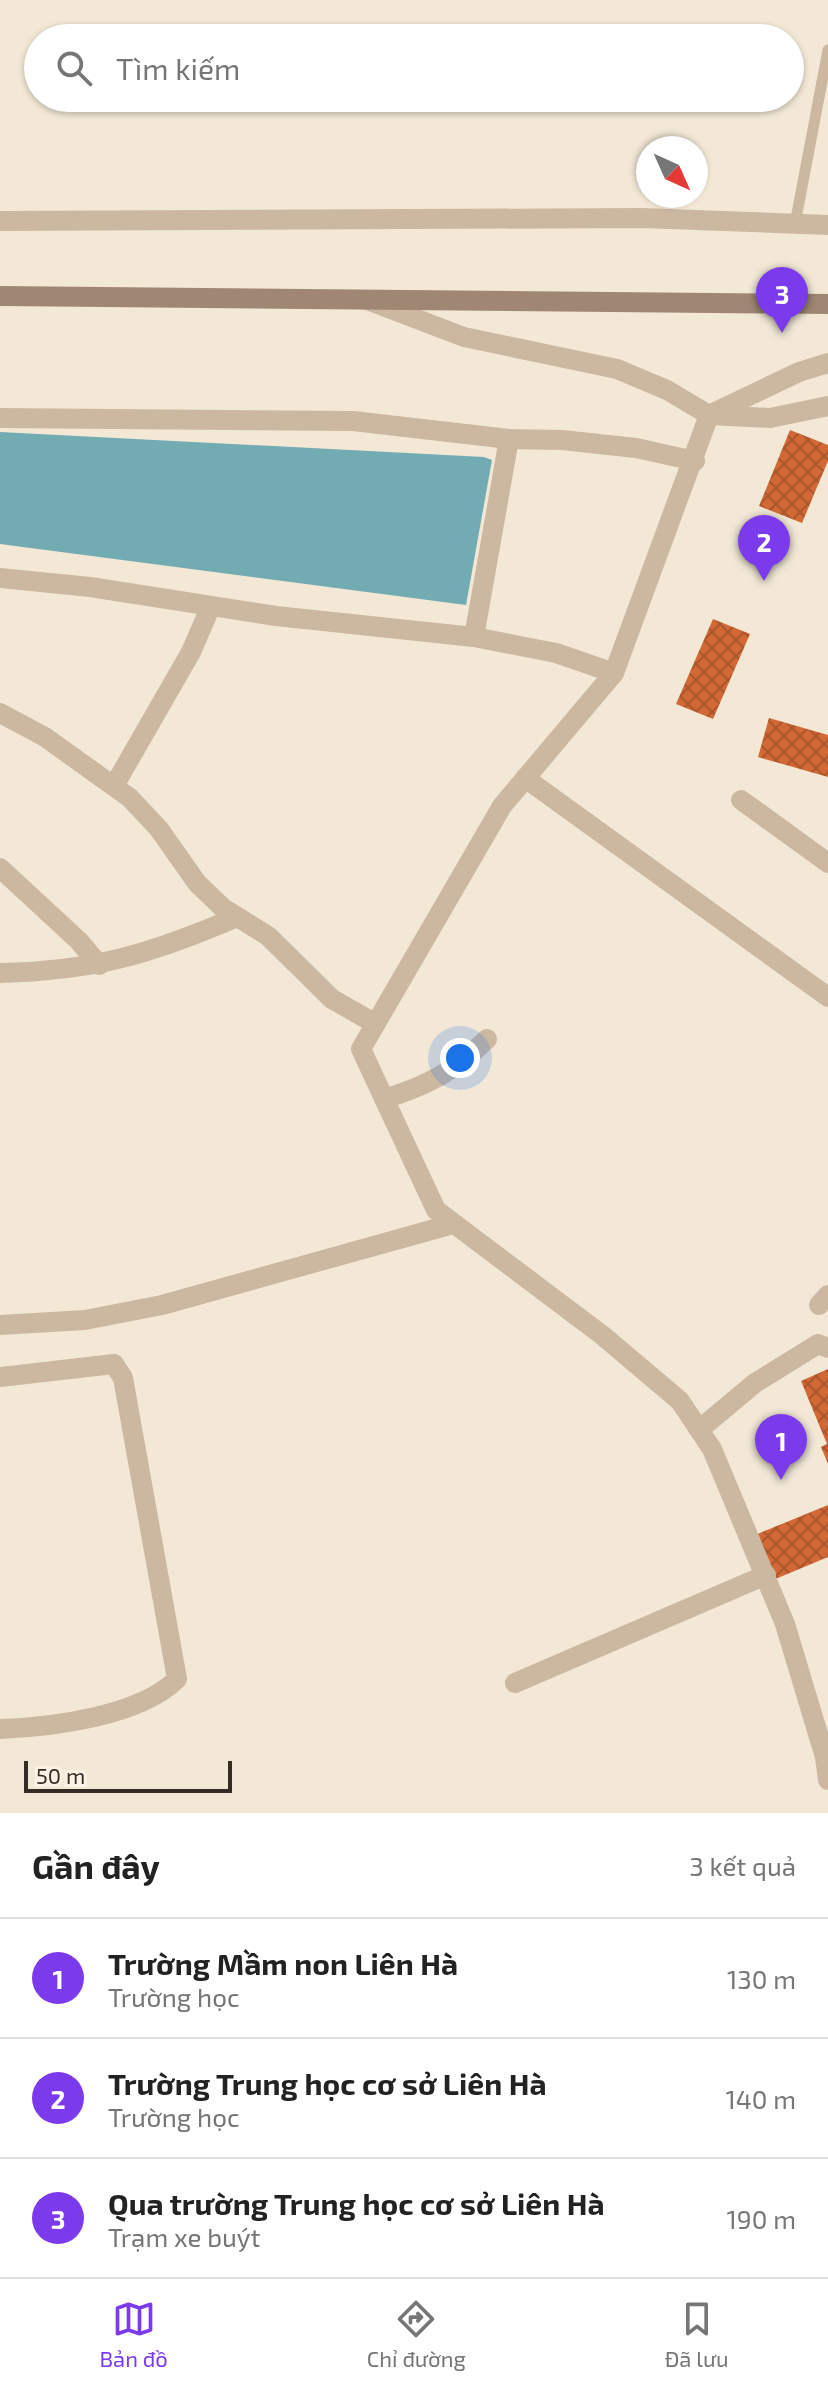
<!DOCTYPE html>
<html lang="vi">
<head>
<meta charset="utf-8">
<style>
	body { margin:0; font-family:"Exo 2",sans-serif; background:#f6f6f6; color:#222 }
	.compass { position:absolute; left:636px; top:136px; width:72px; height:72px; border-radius:50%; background:#fff; box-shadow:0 2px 6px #0004; rotate:135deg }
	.scale { position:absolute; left:24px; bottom:20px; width:208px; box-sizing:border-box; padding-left:8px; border:4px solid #362b25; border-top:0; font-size:22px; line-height:28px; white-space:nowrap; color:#362b25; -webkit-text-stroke:6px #fbf2e3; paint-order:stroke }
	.you { position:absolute; left:460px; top:1058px; width:28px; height:28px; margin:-20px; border:6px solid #fff; border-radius:50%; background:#1a73e8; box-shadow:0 0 0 12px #1a73e833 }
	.badge { display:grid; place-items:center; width:52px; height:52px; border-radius:50%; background:#7c3aed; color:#fff; font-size:26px; font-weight:700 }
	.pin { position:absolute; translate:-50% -66px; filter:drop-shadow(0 2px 4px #0008) }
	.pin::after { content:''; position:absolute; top:42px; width:28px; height:24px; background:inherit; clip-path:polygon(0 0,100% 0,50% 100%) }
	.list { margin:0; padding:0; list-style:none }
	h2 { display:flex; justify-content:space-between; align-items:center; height:104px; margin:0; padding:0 32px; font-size:34px }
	h2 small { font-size:26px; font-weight:400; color:#767676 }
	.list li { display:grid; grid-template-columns:52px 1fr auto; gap:24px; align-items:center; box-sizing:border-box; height:120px; padding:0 32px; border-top:2px solid #e0e0e0 }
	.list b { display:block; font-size:30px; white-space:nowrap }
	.list p { margin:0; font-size:26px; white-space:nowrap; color:#767676 }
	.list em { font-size:26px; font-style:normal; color:#767676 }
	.icon { flex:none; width:44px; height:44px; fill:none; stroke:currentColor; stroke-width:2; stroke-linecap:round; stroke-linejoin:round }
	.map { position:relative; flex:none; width:828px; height:1813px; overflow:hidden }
	.search { position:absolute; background:#fff; box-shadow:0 2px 6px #0004; left:24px; right:24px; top:24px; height:88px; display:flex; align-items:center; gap:20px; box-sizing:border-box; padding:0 28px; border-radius:44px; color:#767676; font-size:30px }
	.sheet { height:464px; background:#fff }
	nav { display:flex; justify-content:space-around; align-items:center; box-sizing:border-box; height:112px; border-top:2px solid #e0e0e0; background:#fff; font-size:22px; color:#767676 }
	nav a { display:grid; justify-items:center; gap:4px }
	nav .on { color:#7c3aed }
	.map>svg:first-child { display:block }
	.water { fill:#73abb3 }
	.building { fill:url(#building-cross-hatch) }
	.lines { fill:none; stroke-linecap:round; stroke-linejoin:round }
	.service { stroke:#ccb8a1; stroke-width:11 }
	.minor { stroke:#ccb8a1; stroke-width:20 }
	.tertiary { stroke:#ccb8a1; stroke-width:20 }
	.secondary { stroke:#a08773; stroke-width:20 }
</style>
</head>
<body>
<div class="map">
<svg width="828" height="1813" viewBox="0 0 828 1813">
	<defs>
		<pattern id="building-cross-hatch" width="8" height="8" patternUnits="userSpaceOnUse" patternTransform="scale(2)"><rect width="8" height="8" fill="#d26835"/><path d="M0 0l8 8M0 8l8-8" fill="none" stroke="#ab562d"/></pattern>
	</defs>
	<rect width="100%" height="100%" fill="#f3e8d6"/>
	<polygon class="water" points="0,432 484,457 492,460 466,605 0,544"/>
	<g class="building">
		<polygon points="790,430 828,445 828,461 802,523 759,506"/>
		<polygon points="713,619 750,634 713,719 676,704"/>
		<polygon points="769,718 828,735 828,777 758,757"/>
		<polygon points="828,1369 828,1464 821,1447 827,1444 801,1381"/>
		<polygon points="828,1505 828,1557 773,1580 755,1535"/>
	</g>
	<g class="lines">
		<polyline class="service" points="795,224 828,50"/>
		<g class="minor">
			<polyline points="367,300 464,337 617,369 667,390 709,415 770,418 828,406"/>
			<polyline points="828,363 799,372 709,415 614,673 502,806 361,1049 436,1210 602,1335 680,1401 712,1449 785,1624 825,1757 828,1780"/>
			<polyline points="0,418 353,421 509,439 562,440 636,448 695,461"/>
			<polyline points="0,578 90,587 276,616 474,637 556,653 614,673"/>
			<polyline points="474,637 509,439"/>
			<polyline points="0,713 45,737 130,798 159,829 197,883 223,908 268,936 332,999 374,1023"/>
			<polyline points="525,778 828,997"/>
			<polyline points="114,786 191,652 210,608"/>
			<polyline points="741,800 828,863"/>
			<polyline points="0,868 79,941 99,965"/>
			<path d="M0,973C94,971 151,954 237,917"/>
			<path d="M384,1099C429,1085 453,1072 487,1039"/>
			<polyline points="819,1305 828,1295"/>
			<polyline points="0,1325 85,1320 162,1305 453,1224"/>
			<path d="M0,1377L114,1364L123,1378L177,1679C140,1716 53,1727 0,1729"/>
			<polyline points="700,1429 755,1383 818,1344 828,1348"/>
			<polyline points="515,1683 766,1575"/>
		</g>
		<polyline class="tertiary" points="0,221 642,218 828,225"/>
		<polyline class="secondary" points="0,296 828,304"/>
	</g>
</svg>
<svg class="compass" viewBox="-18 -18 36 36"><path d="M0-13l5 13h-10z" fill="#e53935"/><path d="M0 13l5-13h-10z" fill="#767676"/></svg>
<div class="scale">50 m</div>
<div class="you"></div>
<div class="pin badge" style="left:781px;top:1480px">1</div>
<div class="pin badge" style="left:764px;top:581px">2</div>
<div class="pin badge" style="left:782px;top:333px">3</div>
<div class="search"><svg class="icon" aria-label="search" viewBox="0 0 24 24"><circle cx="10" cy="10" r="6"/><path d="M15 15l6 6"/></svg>Tìm kiếm</div>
</div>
<section class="sheet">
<h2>Gần đây<small>3 kết quả</small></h2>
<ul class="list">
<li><span class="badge">1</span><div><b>Trường Mầm non Liên Hà</b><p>Trường học</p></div><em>130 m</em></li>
<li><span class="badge">2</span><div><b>Trường Trung học cơ sở Liên Hà</b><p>Trường học</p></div><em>140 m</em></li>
<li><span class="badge">3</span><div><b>Qua trường Trung học cơ sở Liên Hà</b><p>Trạm xe buýt</p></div><em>190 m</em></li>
</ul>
</section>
<nav>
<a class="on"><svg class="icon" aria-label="map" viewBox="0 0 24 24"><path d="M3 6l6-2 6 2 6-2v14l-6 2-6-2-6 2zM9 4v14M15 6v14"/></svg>Bản đồ</a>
<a><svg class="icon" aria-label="directions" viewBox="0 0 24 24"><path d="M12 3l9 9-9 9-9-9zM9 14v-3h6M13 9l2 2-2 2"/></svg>Chỉ đường</a>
<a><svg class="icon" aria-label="saved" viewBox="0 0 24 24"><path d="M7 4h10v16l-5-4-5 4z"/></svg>Đã lưu</a>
</nav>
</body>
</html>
